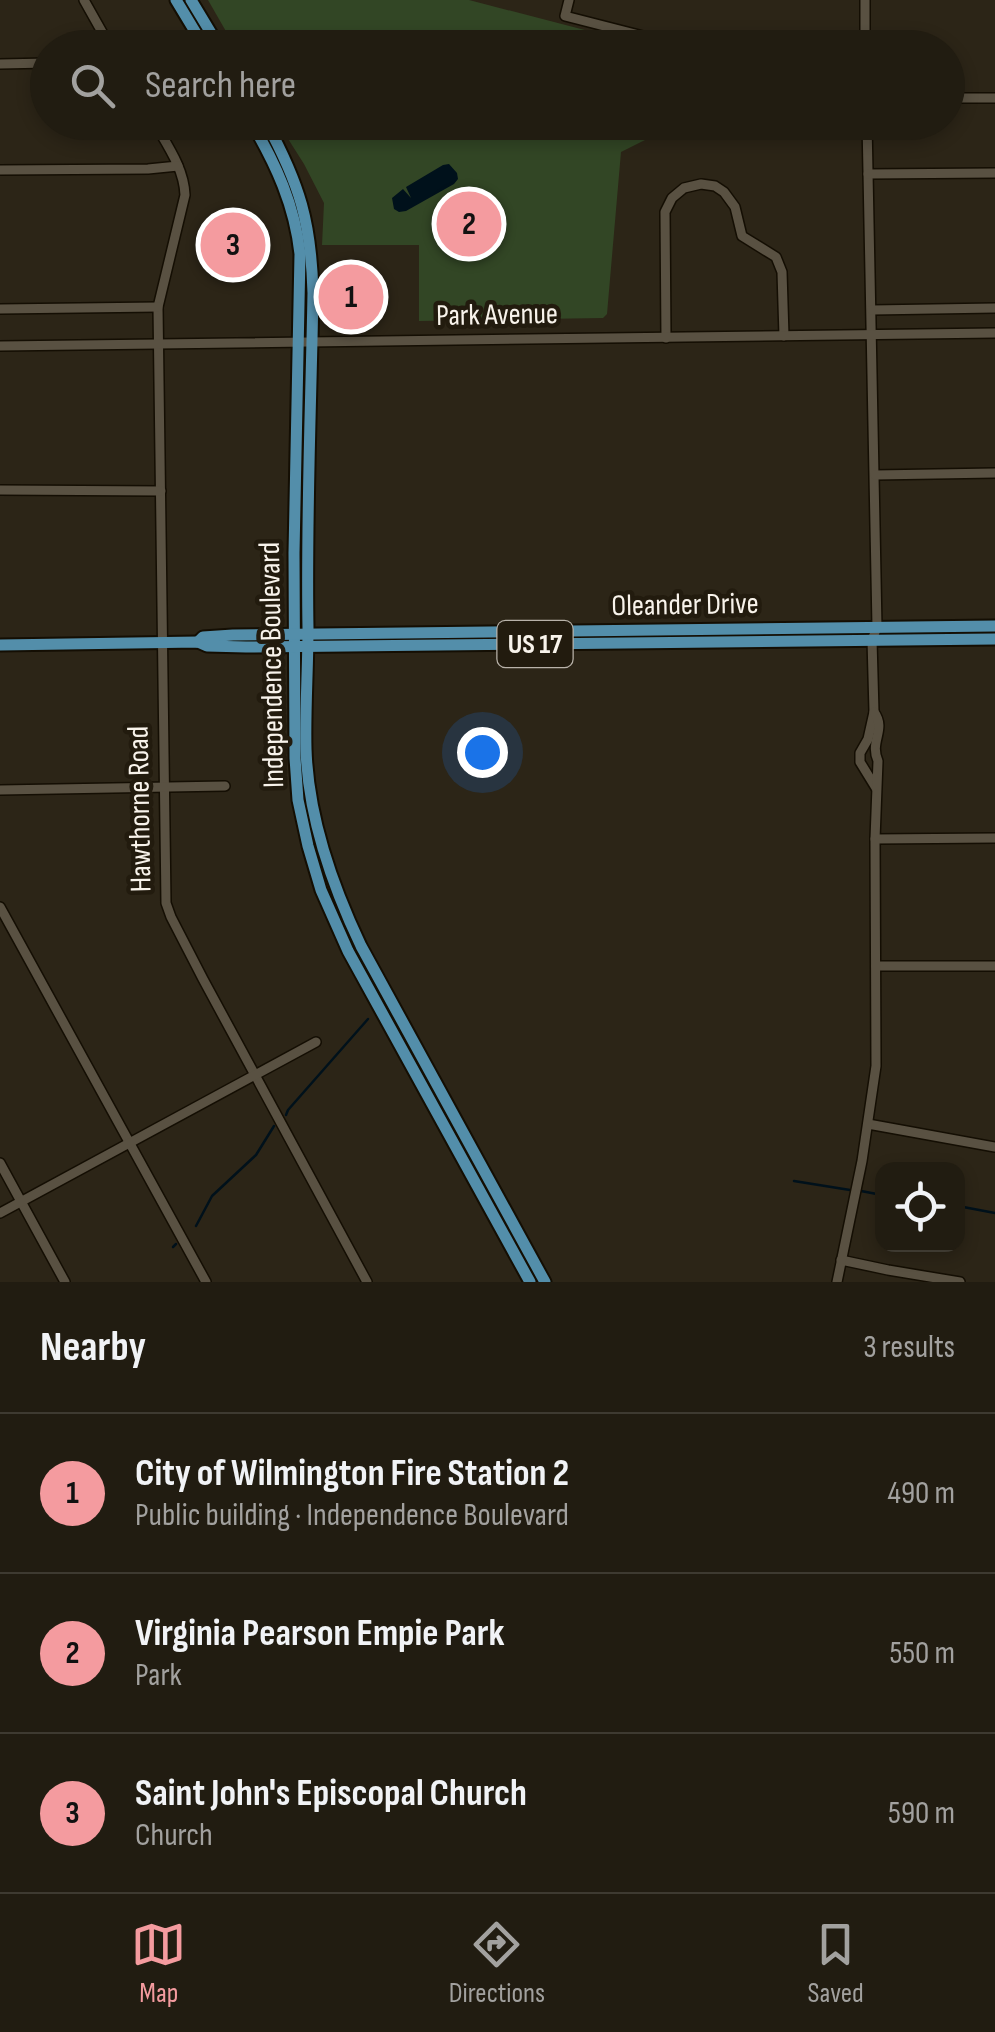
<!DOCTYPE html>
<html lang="en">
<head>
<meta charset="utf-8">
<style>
	body { margin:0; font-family:"Sofia Sans Condensed",sans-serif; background:#29251a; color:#f1f3f6 }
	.controls { position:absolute; right:30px; bottom:30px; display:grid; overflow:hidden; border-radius:20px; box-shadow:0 5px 15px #0003 }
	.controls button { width:90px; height:90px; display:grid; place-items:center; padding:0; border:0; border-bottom:2px solid #3e3a31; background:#211c11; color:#f1f3f6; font:50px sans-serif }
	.you { position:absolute; left:482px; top:752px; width:35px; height:35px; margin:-25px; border:8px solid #fff; border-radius:50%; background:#1a73e8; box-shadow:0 0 0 15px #1a73e833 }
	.badge { display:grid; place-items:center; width:65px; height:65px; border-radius:50%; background:#f49b9f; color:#111; font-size:32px; font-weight:700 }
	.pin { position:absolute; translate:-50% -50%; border:5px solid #fff; box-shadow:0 2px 10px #0006 }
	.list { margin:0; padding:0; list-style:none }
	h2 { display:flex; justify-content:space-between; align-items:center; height:130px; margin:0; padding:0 40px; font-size:42px }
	h2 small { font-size:32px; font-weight:400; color:#a2a19f }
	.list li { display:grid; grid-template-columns:65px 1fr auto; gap:30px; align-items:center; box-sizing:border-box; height:160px; padding:0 40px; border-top:2px solid #3e3a31 }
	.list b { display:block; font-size:38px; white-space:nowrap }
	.list p { margin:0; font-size:32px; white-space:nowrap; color:#a2a19f }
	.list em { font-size:32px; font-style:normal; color:#a2a19f }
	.icon { flex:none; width:55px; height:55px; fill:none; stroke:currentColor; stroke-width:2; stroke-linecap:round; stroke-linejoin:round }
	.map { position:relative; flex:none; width:995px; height:1282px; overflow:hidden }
	.search { position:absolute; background:#211c11; box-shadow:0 5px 15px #0003; left:30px; right:30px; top:30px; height:110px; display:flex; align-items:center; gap:25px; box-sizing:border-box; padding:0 35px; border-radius:55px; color:#a2a19f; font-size:38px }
	.sheet { height:610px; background:#211c11 }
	nav { display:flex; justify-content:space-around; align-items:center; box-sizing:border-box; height:140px; border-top:2px solid #3e3a31; background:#211c11; font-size:28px; color:#a2a19f }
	nav a { display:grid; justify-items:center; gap:5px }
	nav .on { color:#f49b9f }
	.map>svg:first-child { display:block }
	.green { fill:#324625 }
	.water { fill:#00111b }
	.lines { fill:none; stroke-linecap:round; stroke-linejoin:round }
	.stream { stroke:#00111b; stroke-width:2.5 }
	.minor-casing { stroke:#140e03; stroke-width:12 }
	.major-casing { stroke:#140e03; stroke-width:15 }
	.minor { stroke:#595142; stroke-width:9 }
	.major { stroke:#538eaa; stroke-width:11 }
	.labels { text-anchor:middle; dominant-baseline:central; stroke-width:9; stroke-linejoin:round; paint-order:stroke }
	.shield { fill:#221b0e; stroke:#b8b2a9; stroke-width:2.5 }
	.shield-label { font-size:28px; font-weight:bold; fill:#f8f3eb }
	.street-label { font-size:30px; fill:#f8f3eb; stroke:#221b0e }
</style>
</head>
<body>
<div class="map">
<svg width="995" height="1282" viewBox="0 0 995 1282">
	<rect width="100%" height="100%" fill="#2c2517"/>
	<g class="green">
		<polygon points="208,0 469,0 627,41 629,47 235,47"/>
		<polygon points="655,122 659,133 621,152 607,314 603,318 419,321 419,245 322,245 324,203 304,164 278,123"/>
	</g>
	<polygon class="water" points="449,164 457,173 458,179 454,184 406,211 399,212 394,209 392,198 403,189 411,198 406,187 443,165"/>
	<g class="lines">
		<g class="stream">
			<polyline points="286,1115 288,1110 368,1019"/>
			<polyline points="794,1181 850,1190"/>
			<polyline points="861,1191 882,1195"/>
			<polyline points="958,1206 995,1213"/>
			<polyline points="196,1226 212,1196 256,1155 274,1126"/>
			<polyline points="173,1247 176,1244"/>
		</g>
		<g class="minor-casing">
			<g id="minor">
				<polyline points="84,0 111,48"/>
				<polyline points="569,0 565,16 690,48"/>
				<polyline points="865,0 865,48"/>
				<polyline points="0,64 48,63"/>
				<polyline points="948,98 995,98"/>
				<path d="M154,122C167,145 184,168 185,195L158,307L166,903L171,917L203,979L367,1282"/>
				<polyline points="867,122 877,627 872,640 874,712 868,739 860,753 860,762 876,788"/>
				<polyline points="0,170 148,169 178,166"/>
				<polyline points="868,174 995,173"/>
				<polyline points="0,309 158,307"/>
				<polyline points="872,310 995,308"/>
				<polyline points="666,338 665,212 672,198 684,188 701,184 715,186 724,192 735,207 742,236 776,257 782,272 784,336"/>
				<polyline points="0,346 995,333"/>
				<polyline points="875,475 995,473"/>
				<polyline points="0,490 161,491"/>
				<polyline points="0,790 225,786"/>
				<polyline points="875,839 995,838"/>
				<polyline points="0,907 206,1282"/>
				<polyline points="876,966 995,966"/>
				<polyline points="868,1124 995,1147"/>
				<polyline points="0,1163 65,1282"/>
				<polyline points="0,1213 316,1042"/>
				<polyline points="841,1260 888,1270 960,1282"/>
				<path d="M837,1282L862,1161L876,1066L875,839L878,761C869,741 887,730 874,712"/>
			</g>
		</g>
		<g class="major-casing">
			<g id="major">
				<polyline points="176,0 205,48"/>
				<polyline points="191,0 220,48"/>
				<path d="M251,122C276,164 295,206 300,254L294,553L295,758L298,800L308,846L321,890L348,951L530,1282"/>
				<path d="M266,122C300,185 311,222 313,293C311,405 306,516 308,628C308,668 305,709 306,749C308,818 332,885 361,946L545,1282"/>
				<polyline points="198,642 203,637 233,635 995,626"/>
				<polyline points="0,645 198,642 207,646 246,647 995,639"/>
			</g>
		</g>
		<use href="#minor" class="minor"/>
		<use href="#major" class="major"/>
	</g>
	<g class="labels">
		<rect class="shield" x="497.5" y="621" width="75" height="46" rx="8"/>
		<g class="shield-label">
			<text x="535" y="644">US 17</text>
		</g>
		<g class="street-label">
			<text transform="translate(497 315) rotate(-1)">Park Avenue</text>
			<text transform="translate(685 605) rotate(-1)">Oleander Drive</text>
			<text transform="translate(272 665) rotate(-91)">Independence Boulevard</text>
			<text transform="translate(140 809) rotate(-91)">Hawthorne Road</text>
		</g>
	</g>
</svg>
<div class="controls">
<button><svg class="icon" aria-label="locate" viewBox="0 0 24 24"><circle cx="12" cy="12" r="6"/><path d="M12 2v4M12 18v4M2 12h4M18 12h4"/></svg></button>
</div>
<div class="you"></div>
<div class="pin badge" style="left:351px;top:297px">1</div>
<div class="pin badge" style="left:469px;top:224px">2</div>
<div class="pin badge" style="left:233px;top:245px">3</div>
<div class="search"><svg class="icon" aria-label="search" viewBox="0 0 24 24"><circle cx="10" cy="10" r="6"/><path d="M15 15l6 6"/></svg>Search here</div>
</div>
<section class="sheet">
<h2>Nearby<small>3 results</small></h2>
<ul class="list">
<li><span class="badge">1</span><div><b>City of Wilmington Fire Station 2</b><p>Public building · Independence Boulevard</p></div><em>490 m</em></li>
<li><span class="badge">2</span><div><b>Virginia Pearson Empie Park</b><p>Park</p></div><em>550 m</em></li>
<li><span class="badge">3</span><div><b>Saint John's Episcopal Church</b><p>Church</p></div><em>590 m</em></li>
</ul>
</section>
<nav>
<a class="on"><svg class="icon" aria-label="map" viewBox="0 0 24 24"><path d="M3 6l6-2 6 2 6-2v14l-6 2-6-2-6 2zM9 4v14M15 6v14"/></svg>Map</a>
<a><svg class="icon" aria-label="directions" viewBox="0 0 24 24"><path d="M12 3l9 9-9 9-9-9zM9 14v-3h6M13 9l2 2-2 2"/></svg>Directions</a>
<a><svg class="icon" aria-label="saved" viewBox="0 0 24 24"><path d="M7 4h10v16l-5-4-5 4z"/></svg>Saved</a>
</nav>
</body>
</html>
